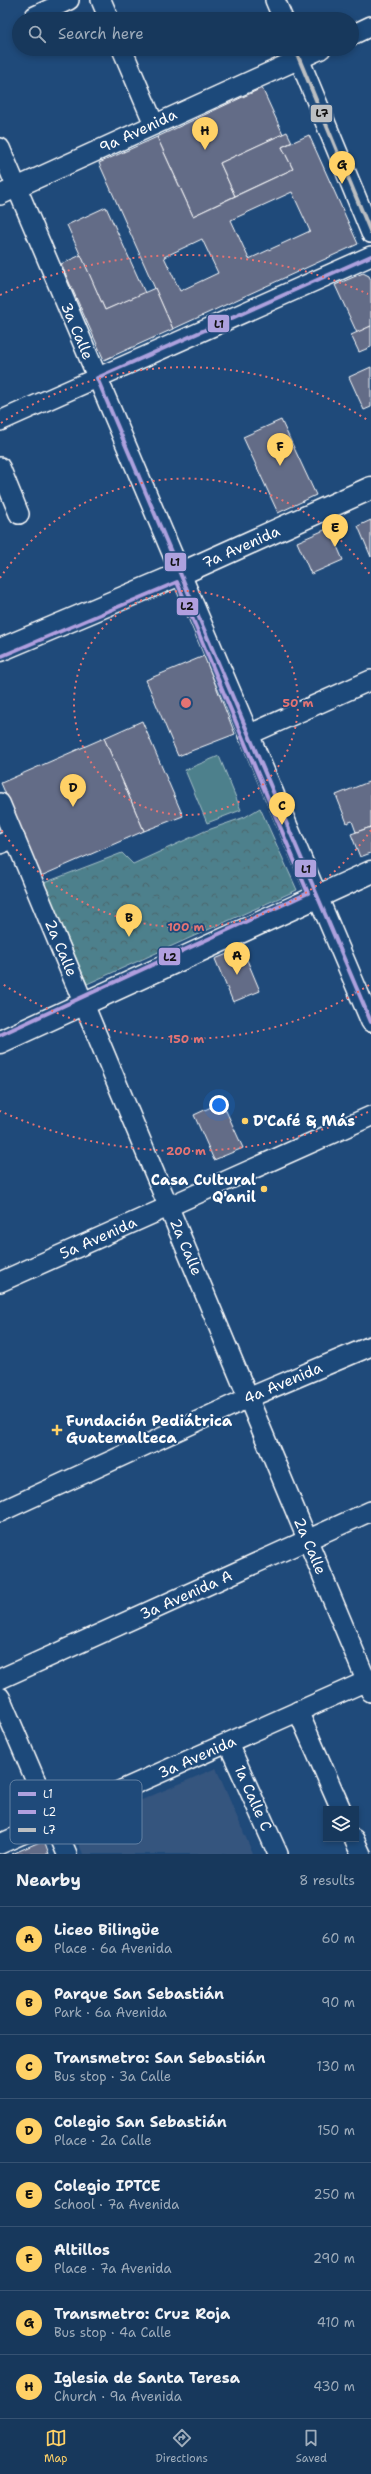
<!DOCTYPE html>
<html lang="en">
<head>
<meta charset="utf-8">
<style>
	body { margin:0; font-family:"Shantell Sans",sans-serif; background:#203f62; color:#f1f3f6 }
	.controls { position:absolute; right:12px; bottom:12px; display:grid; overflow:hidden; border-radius:0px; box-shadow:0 2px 6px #0003 }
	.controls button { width:36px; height:36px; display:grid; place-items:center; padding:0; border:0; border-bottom:1px solid #365272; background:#17385c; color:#f1f3f6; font:20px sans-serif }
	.you { position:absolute; left:219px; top:1105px; width:14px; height:14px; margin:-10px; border:3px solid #fff; border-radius:50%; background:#1a73e8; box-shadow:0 0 0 6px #1a73e833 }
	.badge { display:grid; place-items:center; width:26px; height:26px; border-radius:50%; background:#ffd166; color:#111; font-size:13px; font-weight:700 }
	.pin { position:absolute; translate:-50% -33px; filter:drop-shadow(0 1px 2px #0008) }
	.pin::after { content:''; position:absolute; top:21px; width:14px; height:12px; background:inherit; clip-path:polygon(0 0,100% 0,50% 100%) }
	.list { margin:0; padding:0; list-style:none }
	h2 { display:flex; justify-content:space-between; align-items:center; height:52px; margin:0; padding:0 16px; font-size:17px }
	h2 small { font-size:13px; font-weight:400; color:#9eacbb }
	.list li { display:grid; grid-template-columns:26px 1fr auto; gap:12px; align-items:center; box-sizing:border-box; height:64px; padding:0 16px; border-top:1px solid #365272 }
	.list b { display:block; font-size:15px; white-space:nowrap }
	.list p { margin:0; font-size:13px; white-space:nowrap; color:#9eacbb }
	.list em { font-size:13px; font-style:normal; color:#9eacbb }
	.icon { flex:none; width:22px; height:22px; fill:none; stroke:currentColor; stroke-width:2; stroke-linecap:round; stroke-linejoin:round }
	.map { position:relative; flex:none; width:371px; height:1854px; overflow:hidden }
	.search { position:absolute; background:#17385c; box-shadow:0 2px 6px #0003; left:12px; right:12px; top:12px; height:44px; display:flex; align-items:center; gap:10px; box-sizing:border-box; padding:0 14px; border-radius:22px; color:#9eacbb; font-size:15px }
	.sheet { height:564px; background:#17385c }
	nav { display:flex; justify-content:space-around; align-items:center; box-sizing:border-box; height:56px; border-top:1px solid #365272; background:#17385c; font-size:11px; color:#9eacbb }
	nav a { display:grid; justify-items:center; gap:2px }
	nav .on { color:#ffd166 }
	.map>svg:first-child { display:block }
	.built { fill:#34547e }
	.park { fill:url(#park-crowns); stroke:#a6c0c6 }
	.pitch { fill:#4d808c; stroke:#a6c0c6 }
	.building { fill:#646c87; stroke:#fff; fill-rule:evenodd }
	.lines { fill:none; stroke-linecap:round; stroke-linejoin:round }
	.minor-casing { stroke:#fff; stroke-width:22 }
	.major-casing { stroke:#fff; stroke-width:25 }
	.minor { stroke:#1f4a7a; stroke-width:19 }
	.major { stroke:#1f4a7a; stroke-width:22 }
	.bus-1-casing { stroke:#1f4a7a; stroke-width:7 }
	.bus-2-casing { stroke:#1f4a7a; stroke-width:7 }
	.bus-3-casing { stroke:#1f4a7a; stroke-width:7 }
	.bus-1 { stroke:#ada1de; stroke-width:4 }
	.bus-2 { stroke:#b19fdf; stroke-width:4 }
	.bus-3 { stroke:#bcbfc2; stroke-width:4 }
	.ring { fill:none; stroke:#e47373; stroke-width:2; stroke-dasharray:2 4 }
	.poi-dot { fill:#ffd166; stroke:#1f4a7a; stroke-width:1.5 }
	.labels { text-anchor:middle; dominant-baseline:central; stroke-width:3.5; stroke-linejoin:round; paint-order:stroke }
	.street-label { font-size:15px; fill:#fff; stroke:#1f4a7a }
	.poi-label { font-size:15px; font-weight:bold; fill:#fff; stroke:#1f4a7a; text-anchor:start }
	.key { fill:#1f4a7a; stroke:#6280a2; stroke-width:1 }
	.key-label { font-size:11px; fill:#fff }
	.centre { fill:#e47373; stroke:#1f4a7a; stroke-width:2 }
	.ring-label { font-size:12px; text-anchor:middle; font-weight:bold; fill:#e47373; stroke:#1f4a7a; stroke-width:3.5; stroke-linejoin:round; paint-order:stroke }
	.line-badge { stroke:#1f4a7a; stroke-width:1.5 }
	.pale-badge-label { font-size:11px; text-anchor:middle; font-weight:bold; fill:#111 }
</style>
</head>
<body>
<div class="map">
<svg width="371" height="1854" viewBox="0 0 371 1854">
	<defs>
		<pattern id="park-crowns" width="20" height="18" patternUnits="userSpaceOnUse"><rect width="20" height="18" fill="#4d808c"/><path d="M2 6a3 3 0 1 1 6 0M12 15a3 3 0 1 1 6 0" fill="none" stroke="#4c666c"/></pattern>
	</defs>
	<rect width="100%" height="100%" fill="#1f4a7a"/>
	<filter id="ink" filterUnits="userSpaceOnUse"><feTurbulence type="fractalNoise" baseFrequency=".025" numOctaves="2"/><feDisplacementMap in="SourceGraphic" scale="8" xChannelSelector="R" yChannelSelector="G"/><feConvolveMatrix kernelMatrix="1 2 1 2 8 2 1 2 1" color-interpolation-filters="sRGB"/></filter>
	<g filter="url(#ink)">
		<polygon class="built" points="216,1768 253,1854 83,1854 72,1830"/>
		<polygon class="park" points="260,808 297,890 87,984 44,883 122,853 133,864 205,831 245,817"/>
		<polygon class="pitch" points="219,756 241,810 207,823 185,770"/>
		<g class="building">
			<polygon points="262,88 283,134 220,163 235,196 193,216 157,137"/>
			<polygon points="287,132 292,142 282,147 293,169 235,196 220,163"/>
			<path d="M309,135L358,244L173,329L99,163L157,137L193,216L293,169L282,147ZM292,192L310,231L249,259L231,220ZM202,239L218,273L180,291L164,257Z"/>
			<polygon points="106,207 145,293 105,310 67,225"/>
			<polygon points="81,255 105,310 155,288 173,329 104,360 61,264"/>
			<polygon points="363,273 369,276 371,280 371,326 357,333 335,285"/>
			<polygon points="371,326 371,347 359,352 351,335"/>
			<polygon points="371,367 371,407 364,410 349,377"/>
			<polygon points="281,420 316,495 278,513 243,437"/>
			<polygon points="371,520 371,557 358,526"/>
			<polygon points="329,528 343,560 311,574 297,542"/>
			<polygon points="204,656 235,734 178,756 146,680"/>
			<polygon points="142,721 183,816 144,831 104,738"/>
			<polygon points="104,738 144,831 41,876 1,783"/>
			<polygon points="371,781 371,827 356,832 352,821 347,823 336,795"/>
			<polygon points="371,827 371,853 360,857 351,834"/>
			<polygon points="242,948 260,991 233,1002 215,959"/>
			<polygon points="222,1102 243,1148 214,1160 194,1115"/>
			<polygon points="44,1840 49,1854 12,1854"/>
		</g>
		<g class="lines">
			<g class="minor-casing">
				<g id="minor">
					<polyline points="101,0 109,19"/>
					<polyline points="275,0 283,19"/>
					<polyline points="35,16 69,0"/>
					<polyline points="352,35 371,26"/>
					<polyline points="122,49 154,124"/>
					<polyline points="295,49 371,233"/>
					<polyline points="0,148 371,1022"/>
					<polyline points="0,195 321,49"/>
					<polyline points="0,421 371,256"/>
					<polyline points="0,467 19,514"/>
					<polyline points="248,735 371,680"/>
					<polyline points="0,803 371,1692"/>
					<polyline points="0,844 15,838"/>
					<polyline points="0,1282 371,1116"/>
					<polyline points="0,1512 248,1398 371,1346"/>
					<polyline points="0,1679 371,1511"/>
					<polyline points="0,1697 67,1854"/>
					<polyline points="298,1711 341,1809"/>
					<polyline points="228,1743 278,1854"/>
					<polyline points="354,1839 361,1854"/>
					<polyline points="0,1844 371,1679"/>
				</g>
			</g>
			<g class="major-casing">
				<g id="major">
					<polyline points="0,650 180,574 371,488"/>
					<polyline points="0,1042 371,872"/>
				</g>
			</g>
			<use href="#minor" class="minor"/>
			<use href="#major" class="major"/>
			<g class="bus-1-casing">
				<polyline id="bus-1" points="371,256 97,378 371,1022"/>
			</g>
			<g class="bus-2-casing">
				<polyline id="bus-2" points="0,1035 308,893 177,582 2,656"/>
			</g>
			<g class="bus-3-casing">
				<polyline id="bus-3" points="295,49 371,233"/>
			</g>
			<use href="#bus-1" class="bus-1"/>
			<use href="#bus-2" class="bus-2"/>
			<use href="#bus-3" class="bus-3"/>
		</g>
	</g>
	<g class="ring">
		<circle cx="186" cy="703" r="112"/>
		<path d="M371 830A224 224 0 0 1 0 828M0 578A224 224 0 0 1 371 576"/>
		<path d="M369 985A336 336 0 0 1 1 983M1 423A336 336 0 0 1 369 421"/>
		<path d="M368 1112A448 448 0 0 1 0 1111M0 295A448 448 0 0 1 368 294"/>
	</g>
	<g class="poi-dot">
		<circle cx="245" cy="1121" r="4"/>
		<circle cx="264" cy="1189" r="4"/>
		<path d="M55 1424h4v4h4v4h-4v4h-4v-4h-4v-4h4z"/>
	</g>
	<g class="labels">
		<g class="street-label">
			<text transform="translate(138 131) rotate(-25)">9a Avenida</text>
			<text transform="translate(77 331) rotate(67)">3a Calle</text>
			<text transform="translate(241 547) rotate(-24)">7a Avenida</text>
			<text transform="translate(61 948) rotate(67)">2a Calle</text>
			<text transform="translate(98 1238) rotate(-24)">5a Avenida</text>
			<text transform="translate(186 1247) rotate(67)">2a Calle</text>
			<text transform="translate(283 1383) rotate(-23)">4a Avenida</text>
			<text transform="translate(310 1546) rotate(67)">2a Calle</text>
			<text transform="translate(186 1595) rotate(-24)">3a Avenida A</text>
			<text transform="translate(197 1757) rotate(-24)">3a Avenida</text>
			<text transform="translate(253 1798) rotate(66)">1a Calle C</text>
		</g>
		<g class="poi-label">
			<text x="253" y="1121">D'Café &amp; Más</text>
			<text x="256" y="1180" text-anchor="end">Casa Cultural<tspan x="256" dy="17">Q'anil</tspan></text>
			<text x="66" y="1421">Fundación Pediátrica<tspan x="66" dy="17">Guatemalteca</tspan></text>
		</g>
	</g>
	<rect x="10" y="1780" width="132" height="64" rx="6" class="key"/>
	<rect x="18" y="1792" width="18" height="4" fill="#ada1de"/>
	<rect x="18" y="1810" width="18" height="4" fill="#b19fdf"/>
	<rect x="18" y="1828" width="18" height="4" fill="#bcbfc2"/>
	<g class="key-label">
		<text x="43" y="1798">L1</text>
		<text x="43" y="1816">L2</text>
		<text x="43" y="1834">L7</text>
	</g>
	<circle cx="186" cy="703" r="6" class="centre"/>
	<g class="ring-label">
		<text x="298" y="707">50 m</text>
		<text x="186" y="931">100 m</text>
		<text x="186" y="1043">150 m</text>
		<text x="186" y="1155">200 m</text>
	</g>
	<g class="line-badge">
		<rect x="310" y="104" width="23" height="19" rx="4" fill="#bcbfc2"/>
		<rect x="207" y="314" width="23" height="19" rx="4" fill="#ada1de"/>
		<rect x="164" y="552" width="23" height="20" rx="4" fill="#ada1de"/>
		<rect x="176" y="597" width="23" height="19" rx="4" fill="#b19fdf"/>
		<rect x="294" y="859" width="23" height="19" rx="4" fill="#ada1de"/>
		<rect x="158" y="947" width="23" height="19" rx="4" fill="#b19fdf"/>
	</g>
	<g class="pale-badge-label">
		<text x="322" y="117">L7</text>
		<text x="219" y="328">L1</text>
		<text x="175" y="566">L1</text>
		<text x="187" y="610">L2</text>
		<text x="306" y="873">L1</text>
		<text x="170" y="961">L2</text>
	</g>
</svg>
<div class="controls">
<button><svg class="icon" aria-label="layers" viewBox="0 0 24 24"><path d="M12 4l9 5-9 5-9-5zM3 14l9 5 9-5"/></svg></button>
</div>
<div class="you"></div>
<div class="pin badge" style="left:237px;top:975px">A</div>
<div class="pin badge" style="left:129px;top:937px">B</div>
<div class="pin badge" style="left:282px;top:825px">C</div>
<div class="pin badge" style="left:73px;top:807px">D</div>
<div class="pin badge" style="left:335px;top:547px">E</div>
<div class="pin badge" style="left:280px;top:466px">F</div>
<div class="pin badge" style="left:342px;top:184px">G</div>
<div class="pin badge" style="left:205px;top:150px">H</div>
<div class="search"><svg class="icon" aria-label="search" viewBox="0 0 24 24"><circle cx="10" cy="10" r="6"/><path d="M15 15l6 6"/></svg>Search here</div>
</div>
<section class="sheet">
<h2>Nearby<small>8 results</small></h2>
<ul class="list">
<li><span class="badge">A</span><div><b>Liceo Bilingüe</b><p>Place · 6a Avenida</p></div><em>60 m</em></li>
<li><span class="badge">B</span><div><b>Parque San Sebastián</b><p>Park · 6a Avenida</p></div><em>90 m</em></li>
<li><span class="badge">C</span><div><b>Transmetro: San Sebastián</b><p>Bus stop · 3a Calle</p></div><em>130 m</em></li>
<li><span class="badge">D</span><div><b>Colegio San Sebastián</b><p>Place · 2a Calle</p></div><em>150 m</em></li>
<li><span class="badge">E</span><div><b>Colegio IPTCE</b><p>School · 7a Avenida</p></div><em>250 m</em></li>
<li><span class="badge">F</span><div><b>Altillos</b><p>Place · 7a Avenida</p></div><em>290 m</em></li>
<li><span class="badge">G</span><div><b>Transmetro: Cruz Roja</b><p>Bus stop · 4a Calle</p></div><em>410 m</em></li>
<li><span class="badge">H</span><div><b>Iglesia de Santa Teresa</b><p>Church · 9a Avenida</p></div><em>430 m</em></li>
</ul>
</section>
<nav>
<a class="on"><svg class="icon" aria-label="map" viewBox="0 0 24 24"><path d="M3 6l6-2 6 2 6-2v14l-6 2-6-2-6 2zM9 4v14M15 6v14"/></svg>Map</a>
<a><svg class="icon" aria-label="directions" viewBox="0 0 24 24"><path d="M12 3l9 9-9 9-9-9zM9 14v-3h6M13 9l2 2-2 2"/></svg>Directions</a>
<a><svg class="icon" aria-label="saved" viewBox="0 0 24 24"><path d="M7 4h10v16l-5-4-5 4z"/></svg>Saved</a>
</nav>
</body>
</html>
